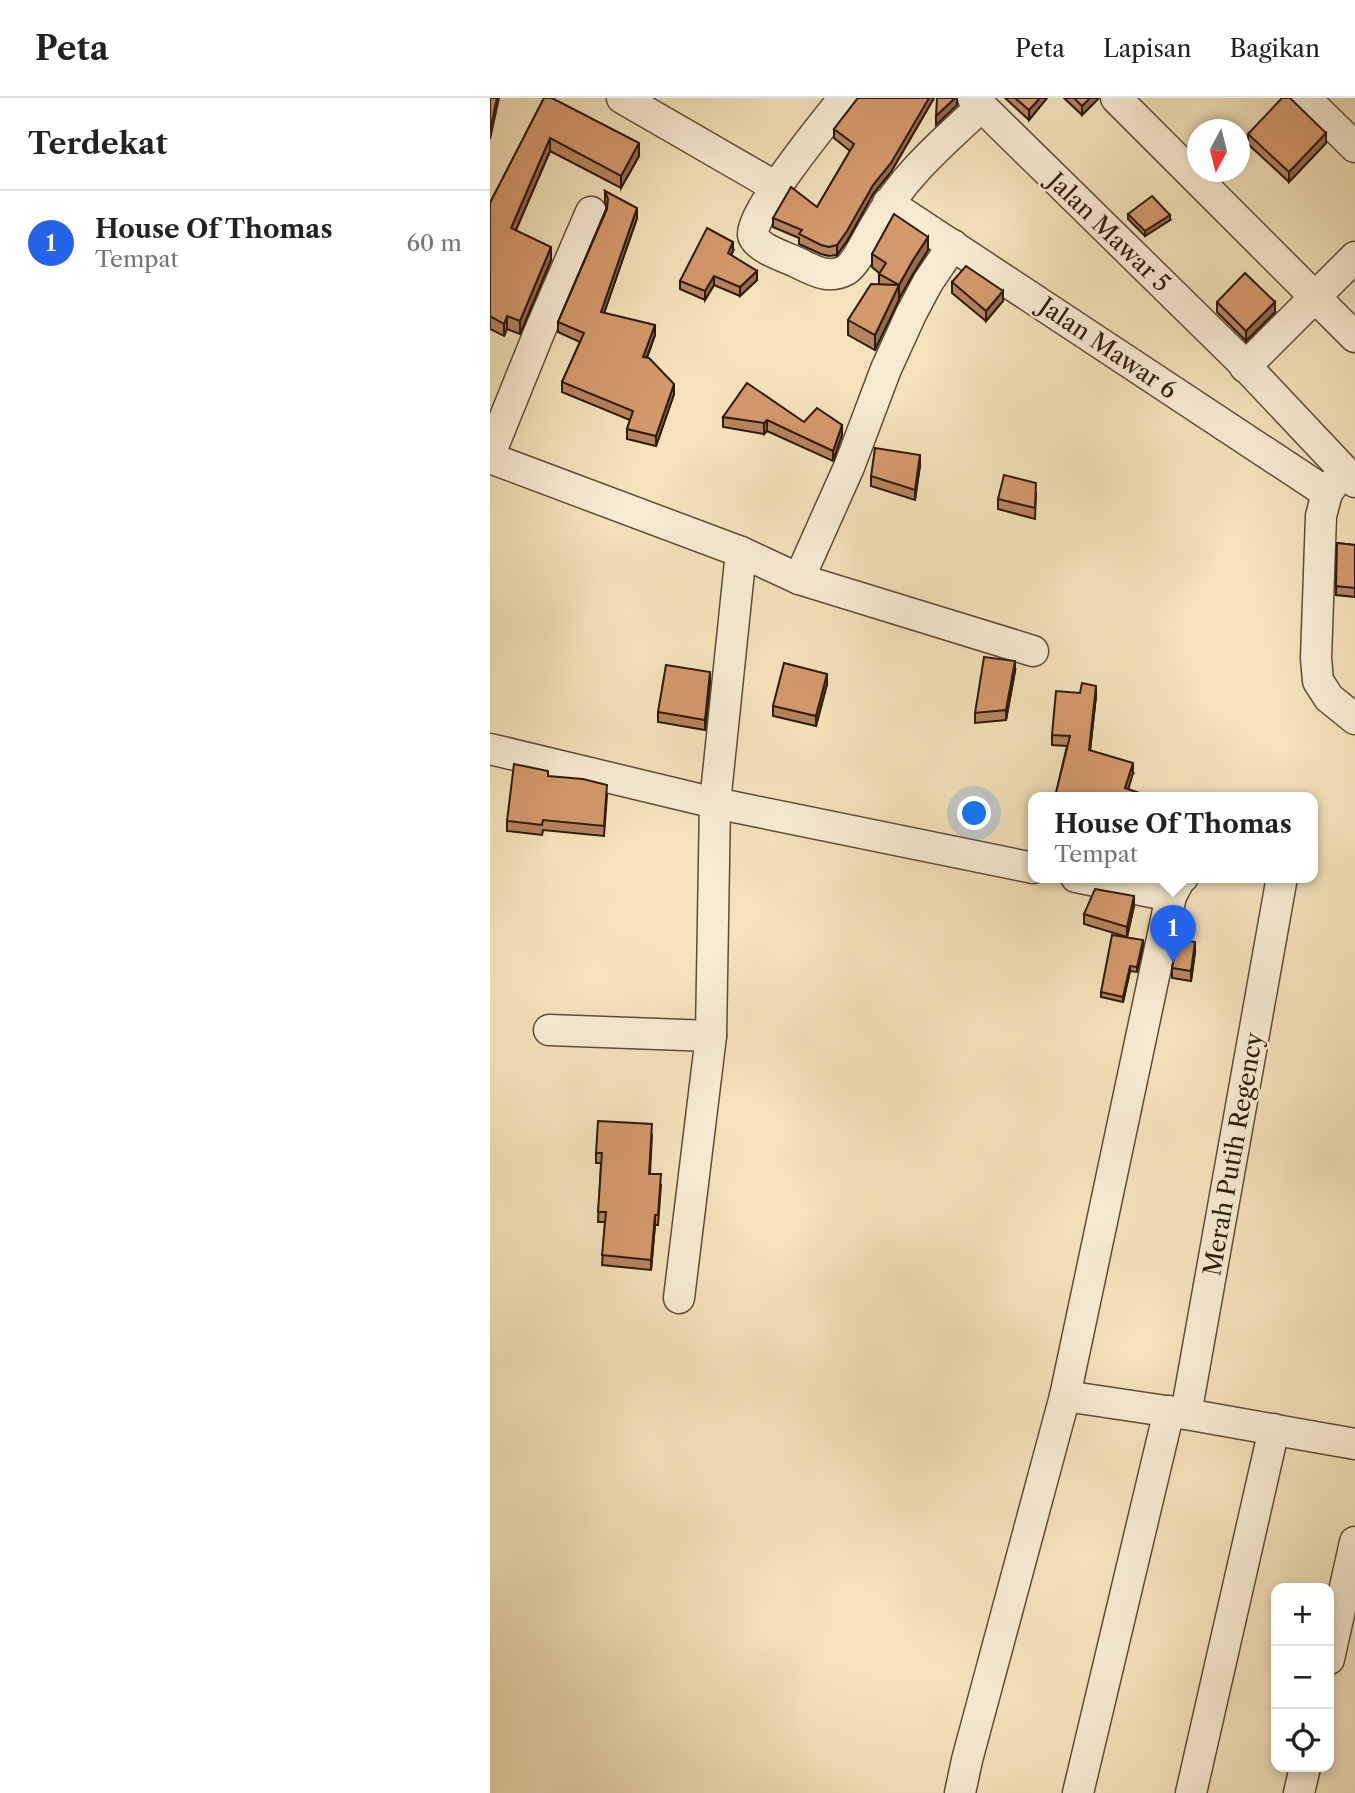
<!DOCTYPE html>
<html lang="id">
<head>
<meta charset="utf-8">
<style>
	body { margin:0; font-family:"Libre Caslon Text",serif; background:#f6f6f6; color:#222 }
	.controls { position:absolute; right:21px; bottom:21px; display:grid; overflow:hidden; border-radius:14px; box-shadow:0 4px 10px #0003 }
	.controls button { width:63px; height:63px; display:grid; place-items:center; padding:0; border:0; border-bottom:2px solid #e0e0e0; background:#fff; color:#222; font:35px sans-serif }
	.compass { position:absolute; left:697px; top:21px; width:63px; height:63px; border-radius:50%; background:#fff; box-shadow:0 4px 10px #0003; rotate:187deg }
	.you { position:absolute; left:485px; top:716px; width:24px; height:24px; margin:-18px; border:5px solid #fff; border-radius:50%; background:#1a73e8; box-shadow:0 0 0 10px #1a73e833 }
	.badge { display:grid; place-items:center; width:46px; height:46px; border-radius:50%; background:#2563eb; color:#fff; font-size:23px; font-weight:700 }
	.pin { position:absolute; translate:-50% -58px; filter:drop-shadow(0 2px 4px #0008) }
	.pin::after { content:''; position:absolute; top:37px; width:24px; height:21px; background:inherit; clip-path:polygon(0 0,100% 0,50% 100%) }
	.popup { position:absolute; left:538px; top:694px; width:290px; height:91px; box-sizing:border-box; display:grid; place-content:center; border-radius:14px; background:#fff; filter:drop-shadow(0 2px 5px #0005); font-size:23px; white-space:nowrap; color:#767676 }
	.popup b { font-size:26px; color:#222 }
	.popup::after { content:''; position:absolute; left:50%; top:100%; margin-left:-14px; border:14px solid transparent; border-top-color:#fff }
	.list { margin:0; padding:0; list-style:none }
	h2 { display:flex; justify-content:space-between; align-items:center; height:91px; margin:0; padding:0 28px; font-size:30px }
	h2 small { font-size:23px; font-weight:400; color:#767676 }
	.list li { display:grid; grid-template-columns:46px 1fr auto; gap:21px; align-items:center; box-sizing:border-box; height:105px; padding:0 28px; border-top:2px solid #e0e0e0 }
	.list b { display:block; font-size:26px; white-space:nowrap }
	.list p { margin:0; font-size:23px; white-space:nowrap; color:#767676 }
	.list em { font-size:23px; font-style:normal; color:#767676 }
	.icon { flex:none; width:38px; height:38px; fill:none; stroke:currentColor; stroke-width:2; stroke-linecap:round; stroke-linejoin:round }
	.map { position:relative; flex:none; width:865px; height:1695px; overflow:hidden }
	header { display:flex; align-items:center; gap:42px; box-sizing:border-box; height:98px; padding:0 35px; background:#fff; border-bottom:2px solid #e0e0e0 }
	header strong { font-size:33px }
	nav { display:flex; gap:38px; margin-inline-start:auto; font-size:24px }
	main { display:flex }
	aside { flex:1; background:#fff }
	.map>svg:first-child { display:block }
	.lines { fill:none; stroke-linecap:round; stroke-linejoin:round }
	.minor-casing { stroke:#5f4c38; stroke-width:33 }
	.minor { stroke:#f7ecd2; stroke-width:30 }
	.wall { fill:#b6845c; stroke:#2e1a0d; stroke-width:2 }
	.shaded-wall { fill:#946b4b; stroke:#2e1a0d; stroke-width:2 }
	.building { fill:#d4996b; stroke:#2e1a0d; stroke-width:2 }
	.labels { text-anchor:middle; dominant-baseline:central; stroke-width:5; stroke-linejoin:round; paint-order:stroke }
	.street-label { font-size:24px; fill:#2e1a0d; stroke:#f7ecd2 }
</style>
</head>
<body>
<header>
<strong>Peta</strong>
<nav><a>Peta</a><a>Lapisan</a><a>Bagikan</a></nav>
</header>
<main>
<aside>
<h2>Terdekat<small></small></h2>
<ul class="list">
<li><span class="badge">1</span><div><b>House Of Thomas</b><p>Tempat</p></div><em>60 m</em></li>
</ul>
</aside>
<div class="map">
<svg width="865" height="1695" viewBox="0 0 865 1695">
	<rect width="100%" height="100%" fill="#f3e2ba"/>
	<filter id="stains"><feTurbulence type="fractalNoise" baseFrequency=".00286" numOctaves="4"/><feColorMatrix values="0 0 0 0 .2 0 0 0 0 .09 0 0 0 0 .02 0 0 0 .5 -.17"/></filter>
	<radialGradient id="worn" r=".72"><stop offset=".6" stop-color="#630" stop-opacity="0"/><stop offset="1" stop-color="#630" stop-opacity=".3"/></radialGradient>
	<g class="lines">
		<g class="minor-casing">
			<g id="minor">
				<polyline points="132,0 286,89"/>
				<path d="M354,0C338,20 260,115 263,137C265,149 295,159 306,164C323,172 338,182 356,172C367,165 378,139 385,128C413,78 450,47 491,9"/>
				<polyline points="483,0 748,260 865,384"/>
				<polyline points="626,0 865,239"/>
				<polyline points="815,0 865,49"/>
				<polyline points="398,105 837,395"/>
				<polyline points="755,269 865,159"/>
				<polyline points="0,356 51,230 101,114"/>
				<polyline points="0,360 251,454 309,481 543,553"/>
				<polyline points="847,381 837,395 831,418 826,560 828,583 839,600 865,621"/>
				<polyline points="309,481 359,369 396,271 421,216 438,184 463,147"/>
				<polyline points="0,651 225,705 543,770"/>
				<polyline points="586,779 681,798"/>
				<polyline points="59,932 221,938"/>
				<polyline points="189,1200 221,938 225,705 251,454"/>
				<polyline points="575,1298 696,1316 792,779"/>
				<polyline points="696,1316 865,1346"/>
				<polyline points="839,1561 865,1444"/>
				<polyline points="470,1695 477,1662 575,1298 681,798 690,781 693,779"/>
				<polyline points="588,1695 679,1313"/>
				<polyline points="701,1695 784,1331"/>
				<polyline points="809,1695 815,1669"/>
			</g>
		</g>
		<use href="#minor" class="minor"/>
	</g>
	<g class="wall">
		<polygon points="54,0 149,58 131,90 60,53 26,132 61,162 30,236 17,231 14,238 0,231 0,105"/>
		<polygon points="368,0 444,0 401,74 383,96 357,143 347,157 339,158 331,156 309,146 309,140 283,129 283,120 327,109 360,53 344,40 344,31"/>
		<polygon points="515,0 557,0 539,22"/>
		<polygon points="574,0 609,0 592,17"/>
		<polygon points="758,36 836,45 799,84 758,46"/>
		<polygon points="115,93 147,120 114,215 165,237 157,260 184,296 166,348 137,341 137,331 140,322 72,294 72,284 90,244 68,234 68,224 117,109 115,104"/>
		<polygon points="638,116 680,122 655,138 638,121"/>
		<polygon points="438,152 423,176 409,200 385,252 358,237 358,222 389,186 389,175 382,169 382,156"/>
		<polygon points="243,153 241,157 267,182 250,198 224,187 215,202 190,191 190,183"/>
		<polygon points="462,184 513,203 496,223 462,195"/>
		<polygon points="727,204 785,214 756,243 727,214"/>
		<polygon points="233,319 314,324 352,337 343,363 277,333 274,336 233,329"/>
		<polygon points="430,367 425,402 381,388 381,378"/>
		<polygon points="546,395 545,421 508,411 508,401"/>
		<polygon points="847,445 865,447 865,499 846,497"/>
		<polygon points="525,573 516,622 485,625 485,615"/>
		<polygon points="220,584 215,632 168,624 168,614"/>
		<polygon points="337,586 326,628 283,618 283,608"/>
		<polygon points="606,598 600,652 643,675 565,699 577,648 562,647 562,637"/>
		<polygon points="58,678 117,697 114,738 53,732 52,737 17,733 17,723"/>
		<polygon points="644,808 637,839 594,826 594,816"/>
		<polygon points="653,847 647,874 640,873 633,904 611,899 611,894"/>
		<polygon points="705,854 701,883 682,880 682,870"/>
		<polygon points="162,1037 160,1076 171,1087 168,1127 165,1127 161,1172 112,1167 115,1124 108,1124 111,1065 106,1065 106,1055"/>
	</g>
	<g class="shaded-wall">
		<polygon points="7,0 9,0 0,41 0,32"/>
		<polygon points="439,0 444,0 401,74 383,96 357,143 347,157 347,147 383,87"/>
		<polygon points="465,0 467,0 467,7 446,27 446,18"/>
		<polygon points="550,0 557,0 539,22 539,12"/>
		<polygon points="600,0 609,0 592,17 592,8"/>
		<polygon points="836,35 836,45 799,84 799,74"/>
		<polygon points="60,40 60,53 21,143 21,130"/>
		<polygon points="149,45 149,58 131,90 131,78"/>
		<polygon points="147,110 147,120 111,224 111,214"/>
		<polygon points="680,117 680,122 655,138 655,133"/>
		<polygon points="438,139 438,152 423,176 409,201 409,187 423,162"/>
		<polygon points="243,144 243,153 238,164 238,155"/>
		<polygon points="61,149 61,162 30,236 30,223"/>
		<polygon points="267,173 267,182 250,198 250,189"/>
		<polygon points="224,178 224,187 215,202 215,193"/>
		<polygon points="409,187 409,202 385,252 385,237"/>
		<polygon points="513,193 513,203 496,223 496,213"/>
		<polygon points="785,204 785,214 756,243 756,233"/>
		<polygon points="17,218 17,231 14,238 14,226"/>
		<polygon points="165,227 165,237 153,269 153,259"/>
		<polygon points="184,286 184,296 166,348 166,338"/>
		<polygon points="277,322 277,333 274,336 274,325"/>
		<polygon points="352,327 352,337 343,363 343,353"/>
		<polygon points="430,357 430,367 425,402 425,392"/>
		<polygon points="525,563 525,573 516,622 516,612"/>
		<polygon points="220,574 220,584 215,632 215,622"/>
		<polygon points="337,576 337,586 326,628 326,618"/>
		<polygon points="606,588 606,598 599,662 599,652"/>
		<polygon points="643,665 643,675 636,699 635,690"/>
		<polygon points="644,798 644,808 637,839 637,829"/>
		<polygon points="653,842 653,847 647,874 647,869"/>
		<polygon points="705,844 705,854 701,883 701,873"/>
		<polygon points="640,868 640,873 633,904 633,899"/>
		<polygon points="165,1117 165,1127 161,1172 161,1162"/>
	</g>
	<g class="building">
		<polygon points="0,0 7,0 0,32"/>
		<polygon points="54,0 62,0 149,45 131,78 60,40 21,130 61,149 30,223 17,218 14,226 0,218 0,105"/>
		<polygon points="368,0 439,0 401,65 383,87 357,133 347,147 339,149 331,147 309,136 312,132 283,120 301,89 327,109 364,46 344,31"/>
		<polygon points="447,0 465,0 446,18"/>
		<polygon points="525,0 550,0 539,12"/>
		<polygon points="584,0 600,0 592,8"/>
		<polygon points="792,0 800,0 836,35 799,74 758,36"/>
		<polygon points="115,93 147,110 111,214 165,227 153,259 159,260 184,286 166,338 137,331 143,313 72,284 94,235 68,224 117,111 118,101"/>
		<polygon points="662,98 680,117 655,133 638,116"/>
		<polygon points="404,116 438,139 423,162 409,187 389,176 396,165 382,156"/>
		<polygon points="217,130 243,144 238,155 267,173 250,189 224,178 215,193 190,183"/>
		<polygon points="476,168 513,193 496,213 462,184"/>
		<polygon points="755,175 785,204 756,233 727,204"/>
		<polygon points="381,186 409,187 385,237 358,222"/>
		<polygon points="257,285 314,324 327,310 352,327 343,353 277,322 274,325 233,319"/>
		<polygon points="385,350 430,357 425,392 381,378"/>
		<polygon points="514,377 546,385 545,410 508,401"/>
		<polygon points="847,445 865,447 865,490 846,488"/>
		<polygon points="494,559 525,563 516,612 485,615"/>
		<polygon points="294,565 337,576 326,618 283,608"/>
		<polygon points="176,567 220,574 215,622 168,614"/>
		<polygon points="592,585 606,588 599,652 643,665 635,690 661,699 565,699 580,638 562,637 566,593 590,595"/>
		<polygon points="24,666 58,673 58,678 93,681 117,687 114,728 53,722 52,727 17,723"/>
		<polygon points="605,791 644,798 637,829 594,816"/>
		<polygon points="622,837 653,842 647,869 640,868 633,899 611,894"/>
		<polygon points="688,841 705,844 701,873 682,870"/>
		<polygon points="108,1023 162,1026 159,1076 171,1076 168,1117 165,1117 161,1162 112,1157 116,1114 108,1114 112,1055 106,1055"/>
	</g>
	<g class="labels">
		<g class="street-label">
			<text transform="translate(619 134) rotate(44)">Jalan Mawar 5</text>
			<text transform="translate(618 250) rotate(34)">Jalan Mawar 6</text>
			<text transform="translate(743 1056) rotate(-80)">Merah Putih Regency</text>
		</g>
	</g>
	<rect width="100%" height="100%" filter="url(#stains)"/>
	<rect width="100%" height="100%" fill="url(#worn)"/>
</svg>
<div class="controls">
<button>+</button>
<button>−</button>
<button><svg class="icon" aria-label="locate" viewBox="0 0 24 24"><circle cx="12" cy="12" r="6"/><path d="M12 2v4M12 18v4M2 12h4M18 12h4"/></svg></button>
</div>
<svg class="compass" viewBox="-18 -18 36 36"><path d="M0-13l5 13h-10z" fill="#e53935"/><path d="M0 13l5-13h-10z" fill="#767676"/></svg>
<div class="you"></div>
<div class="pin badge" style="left:683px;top:865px">1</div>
<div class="popup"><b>House Of Thomas</b>Tempat</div>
</div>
</main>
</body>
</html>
